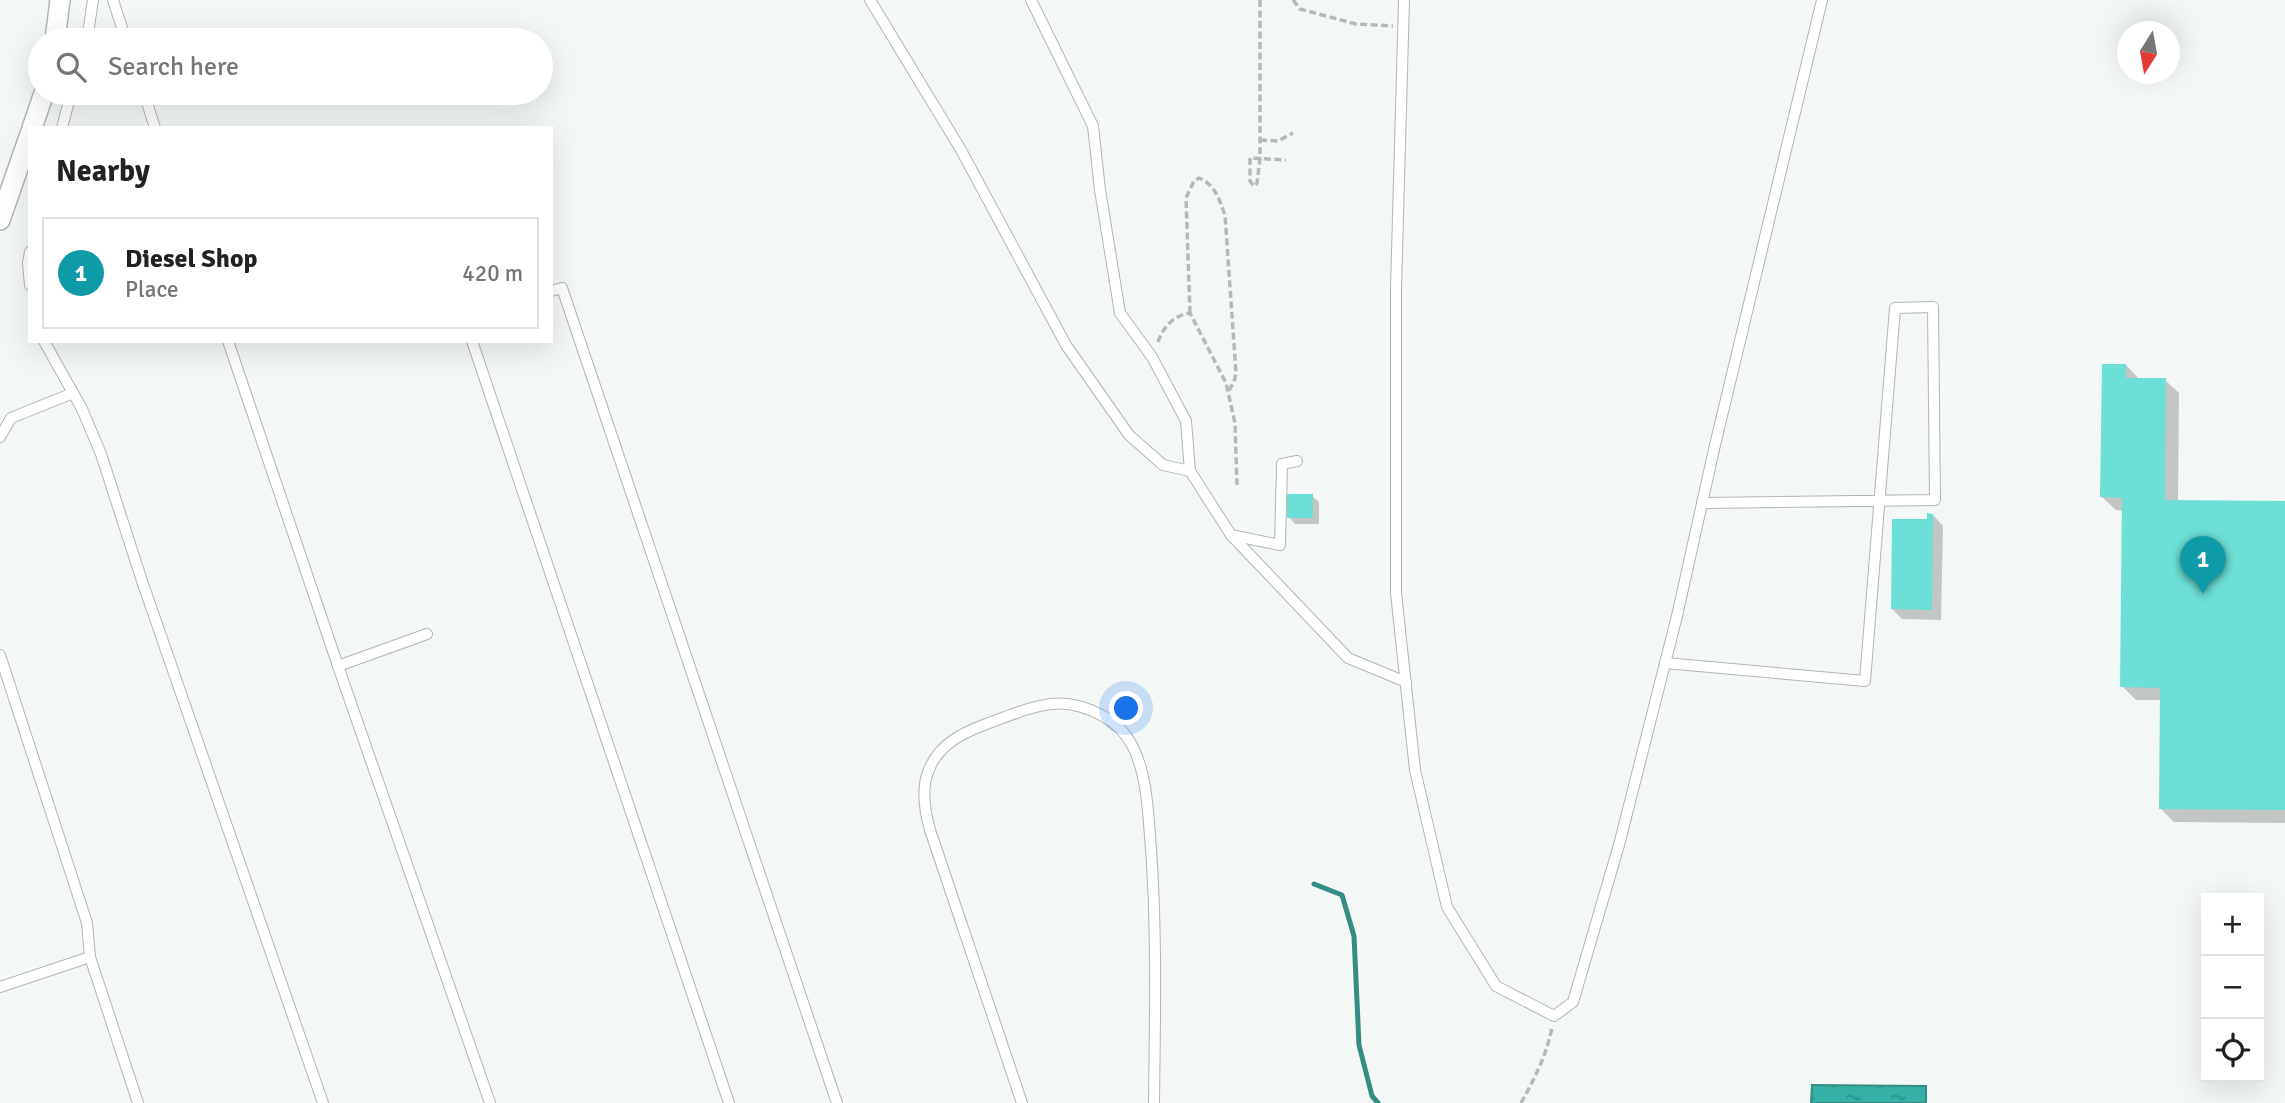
<!DOCTYPE html>
<html lang="en">
<head>
<meta charset="utf-8">
<style>
	body { margin:0; font-family:Signika,sans-serif; background:#f2f2f2; color:#222 }
	.controls { position:absolute; right:21px; bottom:21px; display:grid; overflow:hidden; border-radius:0px; box-shadow:0 7px 28px #0002 }
	.controls button { width:63px; height:63px; display:grid; place-items:center; padding:0; border:0; border-bottom:2px solid #e0e0e0; background:#fff; color:#222; font:35px sans-serif }
	.compass { position:absolute; left:2117px; top:21px; width:63px; height:63px; border-radius:50%; background:#fff; box-shadow:0 7px 28px #0002; rotate:191deg }
	.you { position:absolute; left:1127px; top:709px; width:24px; height:24px; margin:-18px; border:5px solid #fff; border-radius:50%; background:#1a73e8; box-shadow:0 0 0 10px #1a73e833 }
	.badge { display:grid; place-items:center; width:46px; height:46px; border-radius:50%; background:#226d67; color:#fff; font-size:23px; font-weight:700 }
	.pin { position:absolute; translate:-50% -58px; filter:drop-shadow(0 2px 4px #0008) }
	.pin::after { content:''; position:absolute; top:37px; width:24px; height:21px; background:inherit; clip-path:polygon(0 0,100% 0,50% 100%) }
	.list { margin:0; padding:0; list-style:none }
	h2 { display:flex; justify-content:space-between; align-items:center; height:91px; margin:0; padding:0 28px; font-size:30px }
	h2 small { font-size:23px; font-weight:400; color:#767676 }
	.list li { display:grid; grid-template-columns:46px 1fr auto; gap:21px; align-items:center; box-sizing:border-box; height:112px; margin:0 14px 14px; padding:0 14px; border:2px solid #e0e0e0; border-radius:0px }
	.list b { display:block; font-size:26px; white-space:nowrap }
	.list p { margin:0; font-size:23px; white-space:nowrap; color:#767676 }
	.list em { font-size:23px; font-style:normal; color:#767676 }
	.icon { flex:none; width:38px; height:38px; fill:none; stroke:currentColor; stroke-width:2; stroke-linecap:round; stroke-linejoin:round }
	.map { position:relative; flex:none; width:2285px; height:1103px; overflow:hidden }
	.search { position:absolute; background:#fff; box-shadow:0 7px 28px #0002; left:28px; top:28px; width:525px; height:77px; display:flex; align-items:center; gap:18px; box-sizing:border-box; padding:0 24px; border-radius:38px; color:#767676; font-size:26px }
	.panel { position:absolute; background:#fff; box-shadow:0 7px 28px #0002; left:28px; top:126px; width:525px; height:217px; border-radius:0px }
	.map>svg:first-child { display:block }
	.water { fill:url(#water-ripples); stroke:#358c85; stroke-width:2 }
	.shadow { fill:#0003 }
	.lines { fill:none; stroke-linecap:round; stroke-linejoin:round }
	.stream { stroke:#358c85; stroke-width:5 }
	.building { fill:#6cdfd6 }
	.service-casing { stroke:#b1b5b4; stroke-width:12 }
	.minor-casing { stroke:#b1b5b4; stroke-width:22 }
	.path { stroke:#b5b9b8; stroke-width:3.5; stroke-dasharray:7 3.5; stroke-linecap:butt }
	.service { stroke:#fff; stroke-width:10 }
	.minor { stroke:#fff; stroke-width:19 }
</style>
</head>
<body>
<div class="map">
<svg width="2285" height="1103" viewBox="0 0 2285 1103">
	<defs>
		<pattern id="water-ripples" width="26" height="14" patternUnits="userSpaceOnUse" patternTransform="scale(1.75)"><rect width="26" height="14" fill="#35b0a7"/><path d="M2 4q2-2 4 0t4 0M15 11q2-2 4 0t4 0" fill="none" stroke="#2e9089"/></pattern>
	</defs>
	<rect width="100%" height="100%" fill="#f3f8f7"/>
	<polygon class="water" points="1812,1085 1926,1086 1926,1103 1811,1103"/>
	<g class="shadow">
		<polygon points="2126,365 2140,380 2165,380 2179,393 2178,502 2285,503 2285,823 2174,822 2160,808 2162,700 2136,700 2122,686 2124,511 2116,510 2102,497"/>
		<polygon points="1312,496 1319,502 1319,524 1295,524 1289,517"/>
		<polygon points="1933,515 1943,526 1941,620 1902,619 1892,609"/>
	</g>
	<g class="lines">
		<polyline class="stream" points="1314,884 1342,895 1354,936 1359,1045 1372,1096 1378,1103"/>
	</g>
	<g class="building">
		<polygon points="2102,364 2126,364 2126,378 2166,378 2165,500 2285,501 2285,810 2159,809 2160,688 2120,687 2122,498 2100,497"/>
		<rect x="1287" y="494" width="26" height="24"/>
		<polygon points="1927,513 1933,514 1932,610 1891,609 1892,519 1927,519"/>
	</g>
	<g class="lines">
		<g class="service-casing">
			<g id="service">
				<polyline points="113,0 126,40"/>
				<polyline points="870,0 961,150 1066,345 1129,435 1163,465 1190,471 1231,535 1280,545 1282,464 1297,461"/>
				<polyline points="1031,0 1093,126 1100,190 1120,313 1152,357 1186,421 1190,471"/>
				<polyline points="1404,0 1396,289 1396,593 1415,770 1447,907 1496,986 1554,1016 1573,1002 1619,845 1677,616 1715,445 1822,0"/>
				<polyline points="87,40 93,0"/>
				<polyline points="144,93 155,128"/>
				<polyline points="62,128 71,93"/>
				<polyline points="30,252 28,263 30,285"/>
				<polyline points="551,291 562,288 837,1103"/>
				<polyline points="44,341 82,409 101,454 142,581 323,1103"/>
				<polyline points="228,341 338,666"/>
				<polyline points="472,341 729,1103"/>
				<polyline points="0,437 11,418 73,393"/>
				<polyline points="1231,535 1348,658 1406,682"/>
				<polyline points="427,634 338,666 490,1103"/>
				<polyline points="0,655 87,923 90,957"/>
				<polyline points="1665,663 1865,681 1895,308 1933,307 1935,500 1702,503"/>
				<polyline points="0,987 90,957 138,1103"/>
				<path d="M1022,1103L930,830C925,812 921,790 928,772C939,741 969,730 997,720C1037,705 1063,694 1103,716C1116,723 1125,732 1132,745C1148,776 1148,815 1151,849C1157,933 1155,1018 1154,1103"/>
			</g>
		</g>
		<g class="minor-casing">
			<g id="minor">
				<polyline points="55,40 60,0"/>
				<polyline points="32,128 44,93"/>
				<polyline points="0,220 30,134"/>
			</g>
		</g>
		<g class="path">
			<polyline points="1260,0 1260,159 1257,183 1255,186 1253,185 1250,181 1250,158 1286,160"/>
			<polyline points="1293,0 1300,9 1356,24 1393,26"/>
			<polyline points="1260,140 1278,141 1293,133"/>
			<path d="M1190,313L1186,198L1194,181L1199,178C1216,185 1219,200 1225,215L1236,373L1234,382L1228,392"/>
			<path d="M1158,342C1163,327 1174,315 1190,313L1226,383L1235,423L1237,485"/>
			<path d="M1521,1103C1535,1078 1546,1056 1552,1028"/>
		</g>
		<use href="#service" class="service"/>
		<use href="#minor" class="minor"/>
	</g>
</svg>
<div class="controls">
<button>+</button>
<button>−</button>
<button><svg class="icon" aria-label="locate" viewBox="0 0 24 24"><circle cx="12" cy="12" r="6"/><path d="M12 2v4M12 18v4M2 12h4M18 12h4"/></svg></button>
</div>
<svg class="compass" viewBox="-18 -18 36 36"><path d="M0-13l5 13h-10z" fill="#e53935"/><path d="M0 13l5-13h-10z" fill="#767676"/></svg>
<div class="you"></div>
<div class="pin badge" style="left:2203px;top:594px;background:#0f9aa8">1</div>
<div class="search"><svg class="icon" aria-label="search" viewBox="0 0 24 24"><circle cx="10" cy="10" r="6"/><path d="M15 15l6 6"/></svg>Search here</div>
<section class="panel">
<h2>Nearby<small></small></h2>
<ul class="list">
<li><span class="badge" style="background:#0f9aa8">1</span><div><b>Diesel Shop</b><p>Place</p></div><em>420 m</em></li>
</ul>
</section>
</div>
</body>
</html>
